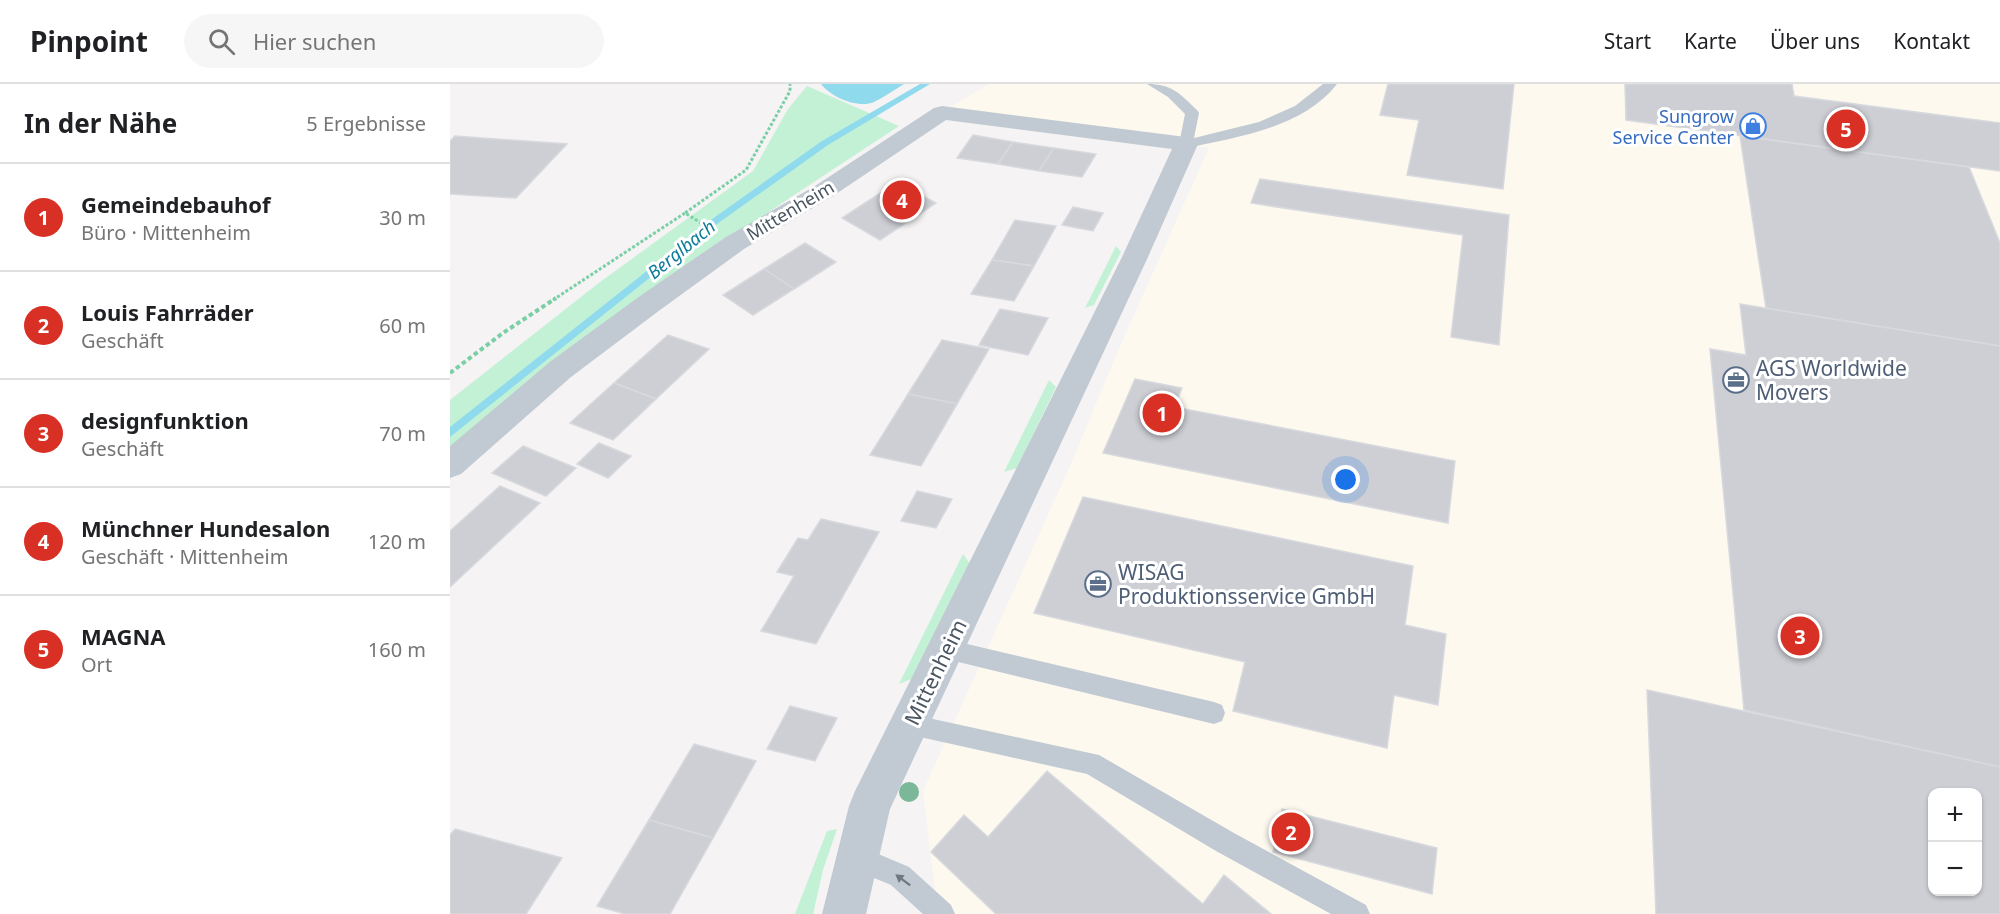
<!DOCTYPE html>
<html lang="de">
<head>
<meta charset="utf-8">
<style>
	body { margin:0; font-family:"Noto Sans",sans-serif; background:#f6f6f6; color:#202124 }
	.controls { position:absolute; right:18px; bottom:18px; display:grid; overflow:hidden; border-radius:12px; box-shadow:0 2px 4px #0004 }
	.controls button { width:54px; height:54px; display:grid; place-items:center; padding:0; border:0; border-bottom:2px solid #e0e0e0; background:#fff; color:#202124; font:30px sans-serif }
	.you { position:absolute; left:896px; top:396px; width:21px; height:21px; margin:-15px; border:4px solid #fff; border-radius:50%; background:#1a73e8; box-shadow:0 0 0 9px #1a73e833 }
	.badge { display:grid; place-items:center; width:39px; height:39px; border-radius:50%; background:#d93025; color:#fff; font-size:20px; font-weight:700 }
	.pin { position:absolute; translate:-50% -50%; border:3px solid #fff; box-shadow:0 2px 6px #0006 }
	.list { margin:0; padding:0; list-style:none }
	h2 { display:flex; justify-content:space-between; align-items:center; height:78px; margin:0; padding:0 24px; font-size:26px }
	h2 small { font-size:20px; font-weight:400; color:#757577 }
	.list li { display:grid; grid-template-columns:39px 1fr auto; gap:18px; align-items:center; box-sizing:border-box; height:108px; padding:0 24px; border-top:2px solid #e0e0e0 }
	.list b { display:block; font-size:22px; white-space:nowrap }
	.list p { margin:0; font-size:20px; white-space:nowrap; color:#757577 }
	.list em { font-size:20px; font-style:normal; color:#757577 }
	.icon { flex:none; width:33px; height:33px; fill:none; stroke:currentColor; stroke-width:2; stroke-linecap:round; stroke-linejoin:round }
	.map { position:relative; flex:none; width:1550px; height:830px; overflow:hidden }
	header { display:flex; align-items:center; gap:36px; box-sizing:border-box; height:84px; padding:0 30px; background:#fff; border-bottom:2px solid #e0e0e0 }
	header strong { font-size:28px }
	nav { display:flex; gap:33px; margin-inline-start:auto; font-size:21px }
	.search { width:420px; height:54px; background:#f6f6f6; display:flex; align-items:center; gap:15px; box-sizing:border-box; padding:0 21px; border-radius:33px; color:#757577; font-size:22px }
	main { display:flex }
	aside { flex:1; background:#fff }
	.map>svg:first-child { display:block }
	.commercial { fill:#fdf9ef; fill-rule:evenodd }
	.green { fill:#c3f1d5 }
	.water { fill:#90daee }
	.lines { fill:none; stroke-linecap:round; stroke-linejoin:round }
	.stream { fill:#90daee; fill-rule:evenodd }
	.building { fill:#cdcfd5; stroke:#d7d9de; stroke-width:1.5; fill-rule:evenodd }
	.path-far1 { stroke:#7ad0a6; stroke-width:3; stroke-dasharray:3 2; stroke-linecap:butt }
	.path { stroke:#7ad0a6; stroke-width:4; stroke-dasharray:4.5 3; stroke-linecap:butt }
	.service { fill:#c1cad2; fill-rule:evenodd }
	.minor { fill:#c1cad2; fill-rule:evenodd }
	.tree { fill:#7bb799 }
	.oneway { fill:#6e7983 }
	.labels { text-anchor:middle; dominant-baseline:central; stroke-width:6; stroke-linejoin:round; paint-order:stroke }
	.far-shop-label { font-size:18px; fill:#366cbe; stroke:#fff; text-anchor:end }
	.far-street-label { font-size:18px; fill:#4a5661; stroke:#fff }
	.far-water-label { font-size:18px; font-style:italic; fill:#0c7c9b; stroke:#fff }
	.service-label { font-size:21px; fill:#4e5e75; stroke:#fff; text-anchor:start }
	.street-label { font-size:21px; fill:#4a5661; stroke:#fff }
</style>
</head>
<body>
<header>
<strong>Pinpoint</strong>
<div class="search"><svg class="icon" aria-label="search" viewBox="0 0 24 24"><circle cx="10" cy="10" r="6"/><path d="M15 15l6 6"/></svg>Hier suchen</div>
<nav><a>Start</a><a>Karte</a><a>Über uns</a><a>Kontakt</a></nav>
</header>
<main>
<aside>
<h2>In der Nähe<small>5 Ergebnisse</small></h2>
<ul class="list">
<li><span class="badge">1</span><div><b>Gemeindebauhof</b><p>Büro · Mittenheim</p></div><em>30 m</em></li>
<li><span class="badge">2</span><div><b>Louis Fahrräder</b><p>Geschäft</p></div><em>60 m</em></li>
<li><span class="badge">3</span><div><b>designfunktion</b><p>Geschäft</p></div><em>70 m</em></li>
<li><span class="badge">4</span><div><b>Münchner Hundesalon</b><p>Geschäft · Mittenheim</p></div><em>120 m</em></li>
<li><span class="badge">5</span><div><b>MAGNA</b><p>Ort</p></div><em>160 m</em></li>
</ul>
</aside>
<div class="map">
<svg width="1550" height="830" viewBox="0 0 1550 830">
	<rect width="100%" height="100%" fill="#f5f3f3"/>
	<path class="commercial" d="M538,0H1550V830H488L473,707L620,382L671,260L759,64L496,26ZM1482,708H1528V808H1482Z"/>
	<g class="green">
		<polygon points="357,2 449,42 332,119 209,204 0,371 0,316 150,198 303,87 338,25"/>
		<polygon points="666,162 671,168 644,221 635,224"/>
		<polygon points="599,296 606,303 567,384 554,388"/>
		<polygon points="513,470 520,480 466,593 449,600"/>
		<polygon points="387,745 373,786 363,830 345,830 377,747"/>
	</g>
	<path class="water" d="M371,0H454C444,6 434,13 424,18C408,25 381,13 371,0Z"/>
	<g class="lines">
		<polygon class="stream" points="470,0 480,0 378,61 271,137 0,353 0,343 265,133 372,57"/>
	</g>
	<g class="building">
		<polygon points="938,0 1064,0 1053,105 957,91 969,36 930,31"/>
		<polygon points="1175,0 1342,0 1344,12 1550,39 1550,87 1176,36"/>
		<polygon points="523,51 563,58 548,80 507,74"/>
		<polygon points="5,52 117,60 66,114 0,110 0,57"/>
		<polygon points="1290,52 1519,83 1550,159 1550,262 1316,224"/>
		<polygon points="563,58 604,64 589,87 548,80"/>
		<polygon points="604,64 646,70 632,93 589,87"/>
		<polygon points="810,95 1059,131 1049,261 1001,253 1013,151 801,119"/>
		<polygon points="447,98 486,119 430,156 392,134"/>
		<polygon points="623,123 653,129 643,147 612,141"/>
		<polygon points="565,136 606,142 584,182 542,176"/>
		<polygon points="355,159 386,178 344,205 314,185"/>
		<polygon points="542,176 584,182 564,217 521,210"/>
		<polygon points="314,185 344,205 303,231 273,211"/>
		<polygon points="1290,220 1550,262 1550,683 1294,626 1260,265 1296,271"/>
		<polygon points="550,225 598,234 578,271 529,261"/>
		<polygon points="218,251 259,265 206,315 164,299"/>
		<polygon points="492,256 539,265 507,320 458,310"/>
		<polygon points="685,295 732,304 724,323 1005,377 998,439 653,369"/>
		<polygon points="164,299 206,315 163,356 120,339"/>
		<polygon points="458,310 507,320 471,382 420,371"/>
		<polygon points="149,359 181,372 158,394 127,380"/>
		<polygon points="73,362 126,384 96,412 42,389"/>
		<polygon points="50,402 90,419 0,503 0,447"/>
		<polygon points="467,407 502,415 486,444 451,437"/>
		<polygon points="633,413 963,482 955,541 996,550 988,621 944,611 937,664 783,627 795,578 584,529"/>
		<polygon points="371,435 429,448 366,560 311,547 344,492 327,488 348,454 358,456"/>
		<path d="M1197,606L1550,683V830H1206ZM1482,708H1528V808H1482Z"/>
		<polygon points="340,622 387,634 365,677 317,665"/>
		<polygon points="244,660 306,677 263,754 199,736"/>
		<polygon points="597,687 753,820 774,791 821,830 546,830 481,768 514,731 538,753"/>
		<polygon points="832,725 987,764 982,810 823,768"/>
		<polygon points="199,736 263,754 220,830 175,830 147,822"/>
		<polygon points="5,745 112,774 76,830 0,830 0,751"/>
	</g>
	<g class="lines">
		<g class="path-far1">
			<polyline points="256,142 235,129 296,86 340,7 340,0"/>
			<polyline points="103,216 235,129"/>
		</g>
		<polyline class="path" points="0,289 53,249 106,214"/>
		<g class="service">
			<path d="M697,0C722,0 729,9 747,26L749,29L744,54L809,38L845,22L873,0H887C853,44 787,53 736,64L729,60L735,30L718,13Z"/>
			<polygon points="496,555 764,618 772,621 775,629 772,637 764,640 496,575 488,572 485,565 488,558"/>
			<polygon points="460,630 649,671 784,749 916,821 920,830 881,830 766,767 637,690 452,649 448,641 452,633"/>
			<polygon points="407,761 459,783 501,821 505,830 473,830 441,801 398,783 394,774 398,765"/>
		</g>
		<polygon class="minor" points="492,22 736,53 744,55 748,60 698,173 440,725 416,830 372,830 399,722 405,707 672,173 722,65 496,36 383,112 294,165 210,226 121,293 11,390 0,394 0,362 101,277 190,212 276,153 365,102 484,24"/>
	</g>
	<circle class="tree" cx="459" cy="708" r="10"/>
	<defs><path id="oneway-solid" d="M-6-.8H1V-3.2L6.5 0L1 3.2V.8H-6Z" transform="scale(1.5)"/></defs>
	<use class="oneway" href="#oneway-solid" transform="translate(453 796) rotate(-143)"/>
	<defs>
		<g id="shop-ring" transform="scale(1.35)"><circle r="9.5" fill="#fff" stroke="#3f7fe0" stroke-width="1.5"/><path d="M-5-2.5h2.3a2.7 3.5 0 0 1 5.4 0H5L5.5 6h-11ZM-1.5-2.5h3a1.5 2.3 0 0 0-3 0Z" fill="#3f7fe0"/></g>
		<g id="office-ring" transform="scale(1.35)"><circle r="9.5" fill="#fff" stroke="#5c6f8a" stroke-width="1.5"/><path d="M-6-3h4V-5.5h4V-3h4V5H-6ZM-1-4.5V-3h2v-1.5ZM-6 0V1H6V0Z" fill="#5c6f8a"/></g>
	</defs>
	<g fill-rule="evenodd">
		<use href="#shop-ring" x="1303" y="42"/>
		<use href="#office-ring" x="1286" y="296"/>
		<use href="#office-ring" x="648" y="500"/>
	</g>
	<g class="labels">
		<g class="far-shop-label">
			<text x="1284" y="32">Sungrow<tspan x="1284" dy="21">Service Center</tspan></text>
		</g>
		<g class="far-street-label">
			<text transform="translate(340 126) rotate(-31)">Mittenheim</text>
		</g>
		<g class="far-water-label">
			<text transform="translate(231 165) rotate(-39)">Berglbach</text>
		</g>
		<g class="service-label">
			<text x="1306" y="284">AGS Worldwide<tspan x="1306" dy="24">Movers</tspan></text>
			<text x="668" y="488">WISAG<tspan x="668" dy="24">Produktionsservice GmbH</tspan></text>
		</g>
		<g class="street-label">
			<text transform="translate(485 588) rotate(-64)">Mittenheim</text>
		</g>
	</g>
</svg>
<div class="controls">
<button>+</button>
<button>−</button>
</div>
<div class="you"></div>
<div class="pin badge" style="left:712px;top:329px">1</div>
<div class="pin badge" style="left:841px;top:748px">2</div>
<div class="pin badge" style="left:1350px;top:552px">3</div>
<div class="pin badge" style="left:452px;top:116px">4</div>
<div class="pin badge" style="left:1396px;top:45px">5</div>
</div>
</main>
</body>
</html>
